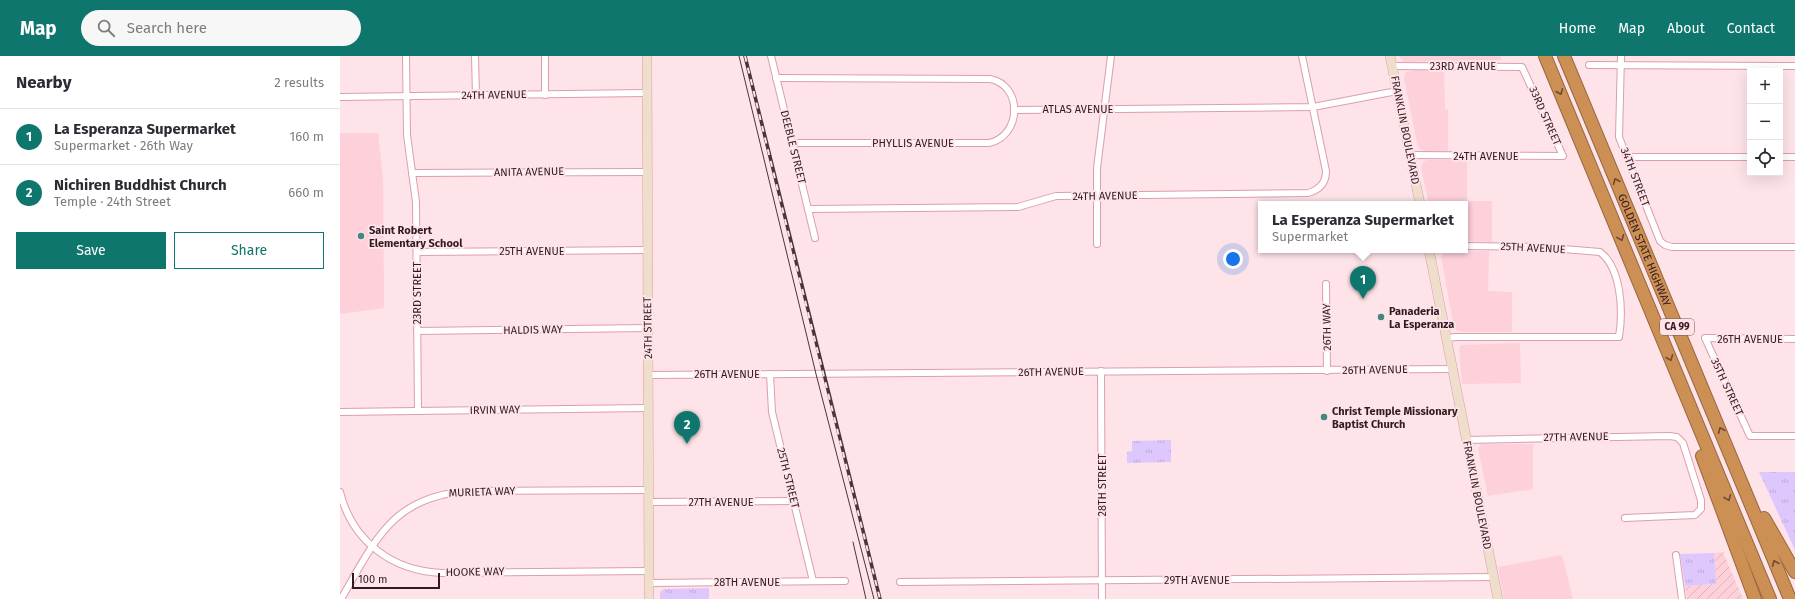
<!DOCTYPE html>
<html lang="en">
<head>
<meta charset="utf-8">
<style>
	body { margin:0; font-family:"Fira Sans",sans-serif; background:#f7f7f7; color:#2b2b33 }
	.controls { position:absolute; right:12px; top:12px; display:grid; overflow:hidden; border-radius:0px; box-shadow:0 4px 16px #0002 }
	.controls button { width:36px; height:36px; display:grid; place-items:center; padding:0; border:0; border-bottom:1px solid #e1e1e2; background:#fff; color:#2b2b33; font:20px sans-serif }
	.scale { position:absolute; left:12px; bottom:10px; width:88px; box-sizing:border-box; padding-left:4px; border:2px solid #321a20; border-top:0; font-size:11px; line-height:14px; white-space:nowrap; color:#321a20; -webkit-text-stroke:3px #fee3e8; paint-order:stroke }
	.you { position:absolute; left:893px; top:203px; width:14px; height:14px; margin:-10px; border:3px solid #fff; border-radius:50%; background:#1a73e8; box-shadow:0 0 0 6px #1a73e833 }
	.badge { display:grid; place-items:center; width:26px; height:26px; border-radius:50%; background:#0f766e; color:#fff; font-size:13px; font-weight:700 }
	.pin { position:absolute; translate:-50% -33px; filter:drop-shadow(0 1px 2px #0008) }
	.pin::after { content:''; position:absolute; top:21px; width:14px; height:12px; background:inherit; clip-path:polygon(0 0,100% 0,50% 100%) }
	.popup { position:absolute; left:918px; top:145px; width:210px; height:52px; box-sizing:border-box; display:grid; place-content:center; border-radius:0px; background:#fff; filter:drop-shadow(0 1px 3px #0005); font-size:13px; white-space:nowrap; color:#7c7c81 }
	.popup b { font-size:15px; color:#2b2b33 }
	.popup::after { content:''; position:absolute; left:50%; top:100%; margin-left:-8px; border:8px solid transparent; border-top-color:#fff }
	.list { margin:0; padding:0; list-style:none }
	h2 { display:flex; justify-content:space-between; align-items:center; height:52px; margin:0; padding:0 16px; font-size:17px }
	h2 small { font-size:13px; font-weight:400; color:#7c7c81 }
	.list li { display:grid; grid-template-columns:26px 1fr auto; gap:12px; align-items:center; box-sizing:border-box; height:56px; padding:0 16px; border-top:1px solid #e1e1e2 }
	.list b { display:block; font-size:15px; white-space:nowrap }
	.list p { margin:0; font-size:13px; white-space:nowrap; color:#7c7c81 }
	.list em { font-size:13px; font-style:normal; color:#7c7c81 }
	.actions { display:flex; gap:8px; padding:12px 16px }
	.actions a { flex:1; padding:9px 0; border:1px solid #0f766e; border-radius:0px; text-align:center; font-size:14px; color:#0f766e }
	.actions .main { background:#0f766e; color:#fff }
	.icon { flex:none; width:22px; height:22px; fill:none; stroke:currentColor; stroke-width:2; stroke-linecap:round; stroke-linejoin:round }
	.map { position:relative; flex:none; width:1455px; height:543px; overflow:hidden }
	header { display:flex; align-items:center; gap:24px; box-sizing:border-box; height:56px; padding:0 20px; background:#0f766e; color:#fff }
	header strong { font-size:19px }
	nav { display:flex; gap:22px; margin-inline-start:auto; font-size:14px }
	.search { width:280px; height:36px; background:#f7f7f7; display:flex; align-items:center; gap:10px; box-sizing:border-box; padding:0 14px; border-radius:22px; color:#7c7c81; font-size:15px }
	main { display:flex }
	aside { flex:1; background:#fff }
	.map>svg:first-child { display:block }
	.built { fill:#fdd0da }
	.industrial { fill:url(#industrial-furrows) }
	.grass { fill:url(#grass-tufts) }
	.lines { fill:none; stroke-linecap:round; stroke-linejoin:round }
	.street-casing { stroke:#dd9eac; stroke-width:8 }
	.secondary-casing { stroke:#dd9eac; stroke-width:10 }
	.highway-casing { stroke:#976742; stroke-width:14 }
	.street { stroke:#fff; stroke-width:6 }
	.secondary { stroke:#f0decc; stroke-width:9 }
	.highway { stroke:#cd9054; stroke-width:12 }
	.tram { stroke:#4d343a; stroke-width:1 }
	.rail-casing { stroke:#4d343a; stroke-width:3.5 }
	.rail { stroke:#fee3e8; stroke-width:2; stroke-dasharray:6; stroke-linecap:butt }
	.oneway { stroke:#704935 }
	.poi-dot { fill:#42887f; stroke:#fee3e8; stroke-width:1.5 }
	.labels { text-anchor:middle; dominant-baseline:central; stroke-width:4; stroke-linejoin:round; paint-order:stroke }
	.shield { fill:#fee3e8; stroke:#6f565c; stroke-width:1 }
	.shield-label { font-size:10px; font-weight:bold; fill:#321a20 }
	.street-label { font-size:11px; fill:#321a20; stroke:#fee3e8 }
	.poi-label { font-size:11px; font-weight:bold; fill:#321a20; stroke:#fee3e8; text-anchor:start }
</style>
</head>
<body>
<header>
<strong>Map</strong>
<div class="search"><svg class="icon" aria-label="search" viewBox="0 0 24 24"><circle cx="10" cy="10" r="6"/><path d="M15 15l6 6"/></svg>Search here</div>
<nav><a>Home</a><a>Map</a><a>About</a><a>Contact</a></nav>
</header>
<main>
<aside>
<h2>Nearby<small>2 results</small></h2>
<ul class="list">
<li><span class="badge">1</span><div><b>La Esperanza Supermarket</b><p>Supermarket · 26th Way</p></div><em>160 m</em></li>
<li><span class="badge">2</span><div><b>Nichiren Buddhist Church</b><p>Temple · 24th Street</p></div><em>660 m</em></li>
</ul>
<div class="actions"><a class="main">Save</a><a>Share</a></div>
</aside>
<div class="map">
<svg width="1455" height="543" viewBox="0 0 1455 543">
	<defs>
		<pattern id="industrial-furrows" width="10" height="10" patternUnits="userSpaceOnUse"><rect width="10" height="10" fill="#fdd0da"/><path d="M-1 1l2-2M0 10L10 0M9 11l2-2" fill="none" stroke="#d9b2bb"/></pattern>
		<pattern id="grass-tufts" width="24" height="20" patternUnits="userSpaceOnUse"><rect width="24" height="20" fill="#dec7fc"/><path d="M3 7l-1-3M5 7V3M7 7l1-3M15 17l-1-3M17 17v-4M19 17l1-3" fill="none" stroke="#bfaad8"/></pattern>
	</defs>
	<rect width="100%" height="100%" fill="#fee3e8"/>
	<g class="built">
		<polygon points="1059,0 1161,0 1161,4 1064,6"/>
		<polygon points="1104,13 1105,53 1108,53 1108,96 1087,96 1079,92 1077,87 1064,22 1066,16 1073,14"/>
		<polygon points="0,77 38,77 43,122 44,252 0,258"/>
		<polygon points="1087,104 1127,104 1127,145 1152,145 1152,186 1125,185 1125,148 1089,148 1081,111 1083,106"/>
		<polygon points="1149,195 1148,235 1172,236 1172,276 1121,276 1116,274 1114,272 1101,200 1106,196"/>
		<polygon points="1180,287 1181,327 1122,328 1119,292 1121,289"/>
		<polygon points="1141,388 1193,388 1193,433 1148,440 1138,393"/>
		<polygon points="1222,499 1233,543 1164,543 1158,511"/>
	</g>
	<polygon class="industrial" points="1383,496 1403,543 1347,543 1345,530 1376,528 1374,497"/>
	<g class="grass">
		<polygon points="831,384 831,406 787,407 787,396 792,395 792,385"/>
		<polygon points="1419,416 1455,416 1455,495 1455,494"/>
		<polygon points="1374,497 1376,528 1345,530 1340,498"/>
		<polygon points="369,532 369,543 320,543 320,536 324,533"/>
	</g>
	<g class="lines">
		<g class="street-casing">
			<g id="street">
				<polyline points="66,0 67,79 76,146 78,355"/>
				<polyline points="135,0 136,40"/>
				<polyline points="205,0 205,39"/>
				<polyline points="431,0 475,182"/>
				<polyline points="1281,0 1279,81 1320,185 1325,189 1332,191 1455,191"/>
				<polyline points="1249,9 1455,10"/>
				<polyline points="1052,10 1182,11 1223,100 1070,99"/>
				<path d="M436,22L650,23C683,29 682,80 649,87H452"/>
				<polyline points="0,41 307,37"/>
				<polyline points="674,54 973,51 1057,35"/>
				<polyline points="1286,101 1410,101"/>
				<polyline points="1440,101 1455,101"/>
				<polyline points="72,117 307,116"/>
				<path d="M468,153L678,151L716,140L968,137C979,134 986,127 986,115L962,0"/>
				<polyline points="757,188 757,112 771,0"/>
				<polyline points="77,196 307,194"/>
				<polyline points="986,228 987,315"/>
				<polyline points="77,275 309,272"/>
				<path d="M1107,282L1116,281H1279C1283,256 1282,213 1260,196L1199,191L1125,190"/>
				<polyline points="1455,283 1365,282 1410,380 1455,380"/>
				<polyline points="761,315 762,543"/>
				<polyline points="430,318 432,356 473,525"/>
				<polyline points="309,319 1112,313"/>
				<polyline points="0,356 309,352"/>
				<polyline points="1126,384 1329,380 1337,381 1343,387 1361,444 1361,453 1355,459 1285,462"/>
				<path d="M0,436C12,485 52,515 102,517L309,515"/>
				<polyline points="309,446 454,445"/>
				<polyline points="1336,499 1342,543"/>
				<polyline points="560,526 1154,521"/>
				<polyline points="309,527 505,525"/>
				<path d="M1,543C36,483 53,439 131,435L309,434"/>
			</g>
		</g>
		<g class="secondary-casing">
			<g id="secondary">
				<polyline points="307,0 309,543"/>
				<polyline points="1050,0 1080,148"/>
				<polyline points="1089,194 1158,543"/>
			</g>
		</g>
		<g class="highway-casing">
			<g id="highway">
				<polyline points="1205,0 1430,543"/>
				<path id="s1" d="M1224,0L1450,543"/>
				<polyline points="1362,400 1415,543"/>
				<polyline points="1424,462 1455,516"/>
			</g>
		</g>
		<use href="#street" class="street"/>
		<use href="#secondary" class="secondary"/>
		<use href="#highway" class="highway"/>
		<g class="tram">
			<polyline points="399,0 476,318 534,543"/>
			<polyline points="513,486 526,543"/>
		</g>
		<g class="rail-casing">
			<path id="rail" d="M405,0C449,181 494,362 540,543"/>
		</g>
		<use href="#rail" class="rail"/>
	</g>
	<defs><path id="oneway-chevron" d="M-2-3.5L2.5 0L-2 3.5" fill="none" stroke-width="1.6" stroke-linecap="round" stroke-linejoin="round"/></defs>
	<g class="oneway">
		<use href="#oneway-chevron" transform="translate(1220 36) rotate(67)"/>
		<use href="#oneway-chevron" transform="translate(1276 125) rotate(-113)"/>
		<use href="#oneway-chevron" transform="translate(1281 182) rotate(68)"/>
		<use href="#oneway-chevron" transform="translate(1330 302) rotate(68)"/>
		<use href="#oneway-chevron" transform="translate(1381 374) rotate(-113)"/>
		<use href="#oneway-chevron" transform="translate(1388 442) rotate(68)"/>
		<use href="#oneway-chevron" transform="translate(1435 507) rotate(-113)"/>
	</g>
	<g class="poi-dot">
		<circle cx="21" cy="180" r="4"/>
		<circle cx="1041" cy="261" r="4"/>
		<circle cx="984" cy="361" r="4"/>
	</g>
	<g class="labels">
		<rect class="shield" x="1320" y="263" width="34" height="16" rx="3"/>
		<g class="shield-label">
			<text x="1337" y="271">CA 99</text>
		</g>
		<g class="street-label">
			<text x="1123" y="10">23RD AVENUE</text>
			<text transform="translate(154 39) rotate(-1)">24TH AVENUE</text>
			<text x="738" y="53">ATLAS AVENUE</text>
			<text transform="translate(1205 60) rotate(66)">33RD STREET</text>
			<text transform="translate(1065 74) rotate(79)">FRANKLIN BOULEVARD</text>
			<text x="573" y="87">PHYLLIS AVENUE</text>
			<text transform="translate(453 91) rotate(76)">DEEBLE STREET</text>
			<text x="1146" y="100">24TH AVENUE</text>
			<text transform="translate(189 116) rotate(-1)">ANITA AVENUE</text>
			<text transform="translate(1295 121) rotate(69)">34TH STREET</text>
			<text transform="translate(765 140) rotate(-1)">24TH AVENUE</text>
			<text transform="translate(1193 192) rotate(3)">25TH AVENUE</text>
			<text stroke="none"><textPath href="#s1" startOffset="210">GOLDEN STATE HIGHWAY</textPath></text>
			<text x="192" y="195">25TH AVENUE</text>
			<text transform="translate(77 237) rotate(-90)">23RD STREET</text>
			<text transform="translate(987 271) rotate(-91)">26TH WAY</text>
			<text transform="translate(308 272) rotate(-91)">24TH STREET</text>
			<text transform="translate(193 274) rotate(-1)">HALDIS WAY</text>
			<text x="1410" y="283">26TH AVENUE</text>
			<text transform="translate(1035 314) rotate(-1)">26TH AVENUE</text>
			<text transform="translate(711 316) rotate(-1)">26TH AVENUE</text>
			<text x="387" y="318">26TH AVENUE</text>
			<text transform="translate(1387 331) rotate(65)">35TH STREET</text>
			<text transform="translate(155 354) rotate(-1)">IRVIN WAY</text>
			<text transform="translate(1236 381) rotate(-1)">27TH AVENUE</text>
			<text transform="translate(448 422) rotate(76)">25TH STREET</text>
			<text transform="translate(762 429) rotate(-90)">28TH STREET</text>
			<text transform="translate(142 436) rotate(-2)">MURIETA WAY</text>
			<text transform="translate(1137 439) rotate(79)">FRANKLIN BOULEVARD</text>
			<text x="381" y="446">27TH AVENUE</text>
			<text transform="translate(135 516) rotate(-1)">HOOKE WAY</text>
			<text x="857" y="524">29TH AVENUE</text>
			<text x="407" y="526">28TH AVENUE</text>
		</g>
		<g class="poi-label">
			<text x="29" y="174">Saint Robert<tspan x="29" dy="13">Elementary School</tspan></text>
			<text x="1049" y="255">Panaderia<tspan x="1049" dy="13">La Esperanza</tspan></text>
			<text x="992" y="355">Christ Temple Missionary<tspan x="992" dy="13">Baptist Church</tspan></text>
		</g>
	</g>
</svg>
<div class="controls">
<button>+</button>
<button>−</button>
<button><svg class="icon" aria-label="locate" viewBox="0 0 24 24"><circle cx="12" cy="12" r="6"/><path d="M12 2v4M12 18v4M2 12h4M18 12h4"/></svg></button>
</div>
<div class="scale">100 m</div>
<div class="you"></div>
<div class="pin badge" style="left:1023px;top:243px">1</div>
<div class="popup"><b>La Esperanza Supermarket</b>Supermarket</div>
<div class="pin badge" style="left:347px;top:388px">2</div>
</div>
</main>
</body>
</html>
